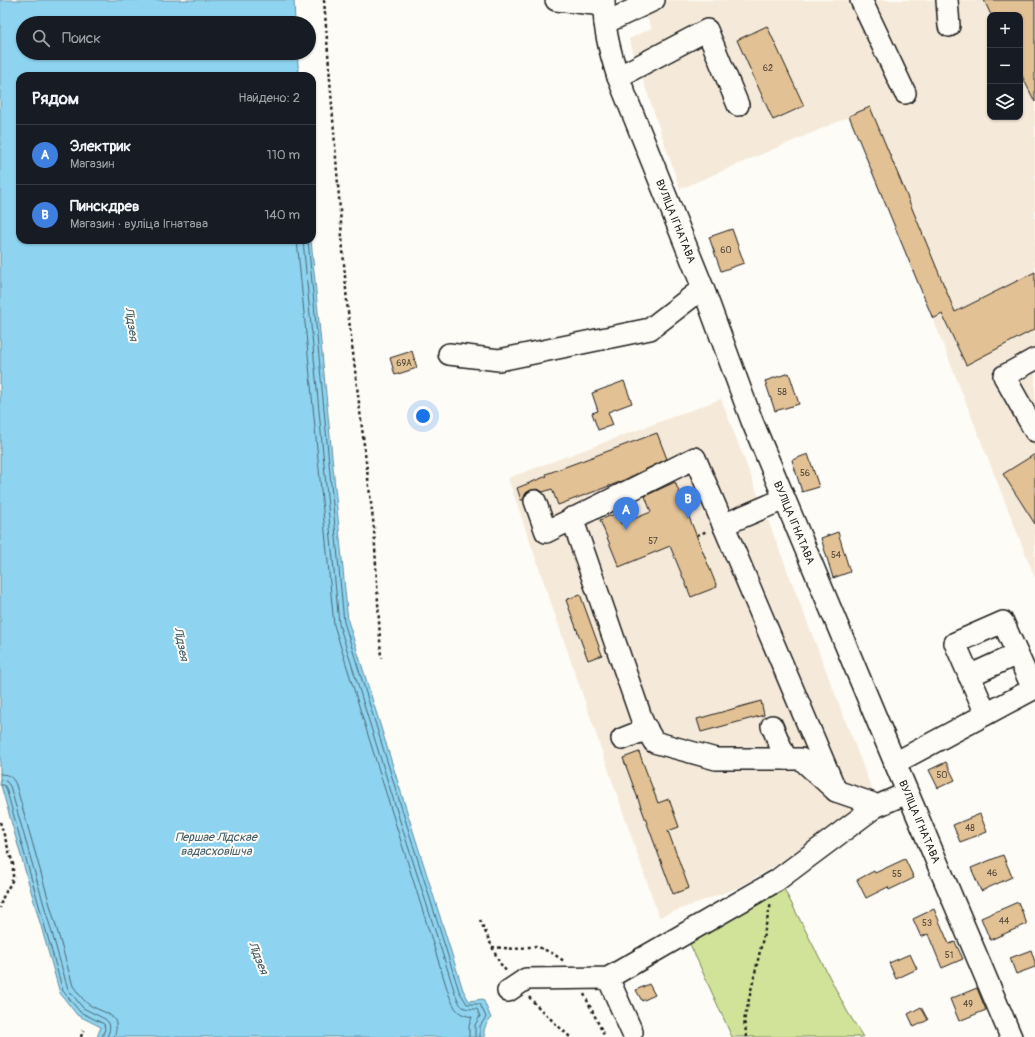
<!DOCTYPE html>
<html lang="ru">
<head>
<meta charset="utf-8">
<style>
	body { margin:0; font-family:Pangolin,sans-serif; background:#20242c; color:#f1f3f6 }
	.controls { position:absolute; right:12px; top:12px; display:grid; overflow:hidden; border-radius:8px; box-shadow:0 1px 3px #0004 }
	.controls button { width:36px; height:36px; display:grid; place-items:center; padding:0; border:0; border-bottom:1px solid #363941; background:#171b24; color:#f1f3f6; font:20px sans-serif }
	.you { position:absolute; left:423px; top:416px; width:14px; height:14px; margin:-10px; border:3px solid #fff; border-radius:50%; background:#1a73e8; box-shadow:0 0 0 6px #1a73e833 }
	.badge { display:grid; place-items:center; width:26px; height:26px; border-radius:50%; background:#1f6fb2; color:#fff; font-size:13px; font-weight:700 }
	.pin { position:absolute; translate:-50% -33px; filter:drop-shadow(0 1px 2px #0008) }
	.pin::after { content:''; position:absolute; top:21px; width:14px; height:12px; background:inherit; clip-path:polygon(0 0,100% 0,50% 100%) }
	.list { margin:0; padding:0; list-style:none }
	h2 { display:flex; justify-content:space-between; align-items:center; height:52px; margin:0; padding:0 16px; font-size:17px }
	h2 small { font-size:13px; font-weight:400; color:#9ea1a6 }
	.list li { display:grid; grid-template-columns:26px 1fr auto; gap:12px; align-items:center; box-sizing:border-box; height:60px; padding:0 16px; border-top:1px solid #363941 }
	.list b { display:block; font-size:15px; white-space:nowrap }
	.list p { margin:0; font-size:13px; white-space:nowrap; color:#9ea1a6 }
	.list em { font-size:13px; font-style:normal; color:#9ea1a6 }
	.icon { flex:none; width:22px; height:22px; fill:none; stroke:currentColor; stroke-width:2; stroke-linecap:round; stroke-linejoin:round }
	.map { position:relative; flex:none; width:1035px; height:1037px; overflow:hidden }
	.search { position:absolute; background:#171b24; box-shadow:0 1px 3px #0004; left:16px; top:16px; width:300px; height:44px; display:flex; align-items:center; gap:10px; box-sizing:border-box; padding:0 14px; border-radius:22px; color:#9ea1a6; font-size:15px }
	.panel { position:absolute; background:#171b24; box-shadow:0 1px 3px #0004; left:16px; top:72px; width:300px; height:172px; border-radius:12px }
	.map>svg:first-child { display:block }
	.built { fill:#f5ead9; fill-rule:evenodd }
	.green { fill:#d1e398; stroke:#76805a }
	.water { fill:#8ed4f0; stroke:#608a9b }
	.lines { fill:none; stroke-linecap:round; stroke-linejoin:round }
	.shore { stroke:#4a6671; stroke-width:1 }
	.building { fill:#e2c194; stroke:#1c1c1c }
	.minor-casing { stroke:#1c1c1c; stroke-width:24 }
	.path { stroke:#1c1c1c; stroke-width:2.5; stroke-dasharray:3 3; stroke-linecap:butt }
	.minor { stroke:#fdfcf7; stroke-width:21 }
	.labels { text-anchor:middle; dominant-baseline:central; stroke-width:4; stroke-linejoin:round; paint-order:stroke }
	.number-label { font-size:9px; fill:#4e453a }
	.street-label { font-size:11px; fill:#1c1c1c; stroke:#fdfcf7 }
	.water-label { font-size:12px; font-style:italic; fill:#445c66; stroke:#fdfcf7 }
</style>
</head>
<body>
<div class="map">
<svg width="1035" height="1037" viewBox="0 0 1035 1037">
	<rect width="100%" height="100%" fill="#fdfcf7"/>
	<filter id="ink" filterUnits="userSpaceOnUse"><feTurbulence type="fractalNoise" baseFrequency=".025" numOctaves="2"/><feDisplacementMap in="SourceGraphic" scale="8" xChannelSelector="R" yChannelSelector="G"/><feConvolveMatrix kernelMatrix="1 2 1 2 8 2 1 2 1" color-interpolation-filters="sRGB"/></filter>
	<g filter="url(#ink)">
		<g class="built">
			<path d="M637,0H1035V578L933,319L849,117L680,189L629,39L652,28ZM990,15H1020V117H990Z"/>
			<polygon points="721,399 875,797 868,809 740,887 659,917 508,478"/>
		</g>
		<polygon class="green" points="784,889 847,1011 863,1037 732,1037 690,944"/>
		<path class="water" d="M0,0H294L295,23H23V53H297L299,76H20V240H311L348,621L409,818L463,990L469,1001L483,999L491,1018C486,1024 482,1030 485,1037H97L101,1027L77,1015L60,993L0,782Z"/>
		<g class="lines">
			<g class="shore">
				<path d="M297,240L334,625L395,822L449,995C452,1002 455,1011 462,1014C466,1016 469,1016 472,1017L469,1026V1037"/>
				<path d="M303,240L339,624L400,821L455,993C461,1007 460,1009 477,1009L480,1016L475,1025V1037"/>
				<polyline points="308,240 344,622 405,819 459,991 467,1004 480,1004 486,1017 480,1026 480,1037"/>
				<path d="M0,774C8,774 13,777 16,785L73,986C77,991 82,999 87,1003C100,1014 124,1011 114,1037"/>
				<path d="M0,780L6,781L10,786L68,989L83,1008L105,1019C112,1024 110,1030 107,1037"/>
				<polyline points="0,785 4,785 6,788 63,991 80,1012 104,1024 105,1029 102,1037"/>
			</g>
		</g>
		<g class="building">
			<polygon points="984,0 1035,0 1035,102 1020,72 1020,15 991,15"/>
			<polygon points="767,26 804,106 773,120 737,40"/>
			<polygon points="870,107 955,312 1035,272 1035,329 966,365 942,314 933,319 849,116"/>
			<polygon points="732,229 744,263 721,271 709,237"/>
			<polygon points="412,351 417,368 395,375 390,358"/>
			<polygon points="789,373 799,404 775,411 765,381"/>
			<polygon points="624,381 632,403 608,412 613,425 598,430 592,413 598,411 592,393"/>
			<polygon points="657,433 667,459 620,482 558,505 552,489 543,492 538,489 531,490 526,493 523,500 521,500 517,488 547,476 546,474"/>
			<polygon points="808,454 819,487 802,492 792,460"/>
			<polygon points="1035,454 1035,524 1003,474"/>
			<polygon points="675,482 717,587 691,597 670,546 619,567 600,520 617,513 621,524 651,512 645,496"/>
			<polygon points="838,532 850,572 833,578 821,538"/>
			<polygon points="580,594 602,655 588,660 566,600"/>
			<polygon points="761,701 764,715 701,732 697,719"/>
			<polygon points="639,752 658,803 669,799 679,827 668,831 689,888 673,894 623,758"/>
			<polygon points="946,762 955,780 938,788 929,770"/>
			<polygon points="980,814 987,832 960,842 953,825"/>
			<polygon points="1003,855 1012,877 981,891 971,868"/>
			<polygon points="905,859 914,878 889,890 888,887 866,898 857,880 874,871 875,873"/>
			<polygon points="1018,902 1027,924 990,940 981,918"/>
			<polygon points="934,909 949,944 955,942 963,959 942,968 928,934 921,937 913,919"/>
			<polygon points="1031,950 1035,962 1035,967 1016,974 1010,958"/>
			<polygon points="910,954 917,969 896,979 889,963"/>
			<polygon points="649,984 655,995 642,1001 636,990"/>
			<polygon points="977,988 986,1010 959,1021 950,999"/>
			<polygon points="921,1007 928,1020 914,1027 908,1014"/>
		</g>
		<g class="lines">
			<g class="minor-casing">
				<g id="minor">
					<polyline points="556,0 604,5"/>
					<path id="s1" d="M604,0C603,27 610,52 618,77L703,288L752,421L895,763L1011,1037"/>
					<polyline points="861,0 905,93"/>
					<polyline points="947,0 949,26"/>
					<polyline points="605,23 654,0"/>
					<polyline points="618,77 707,30 738,105"/>
					<polyline points="449,354 499,360 650,329 703,288"/>
					<polyline points="1035,359 1004,376 1035,431"/>
					<polyline points="535,501 546,532 695,458 836,791"/>
					<polyline points="572,518 643,723 654,742 716,759 801,759 836,791 871,803 875,807"/>
					<polyline points="723,525 784,499"/>
					<polyline points="969,676 1017,654"/>
					<polyline points="986,714 955,643 1003,622 1033,689"/>
					<polyline points="772,726 786,759"/>
					<polyline points="622,739 647,729"/>
					<polyline points="895,763 1035,688"/>
					<polyline points="608,978 632,1032"/>
					<polyline points="508,991 526,979 608,978 776,881 875,807 907,793"/>
				</g>
			</g>
			<g class="path">
				<polyline points="324,0 347,303 374,528 381,658"/>
				<polyline points="697,535 708,531"/>
				<polyline points="0,822 13,864 13,879 2,899 0,908"/>
				<polyline points="480,920 499,962 507,972"/>
				<polyline points="492,947 515,949 536,946 552,953 564,961"/>
				<polyline points="584,994 605,1037"/>
				<polyline points="529,997 543,1012 570,1037"/>
				<polyline points="81,1037 83,1030"/>
				<polyline points="747,1037 744,1021 771,903"/>
			</g>
			<use href="#minor" class="minor"/>
		</g>
	</g>
	<g class="labels">
		<g class="number-label">
			<text x="768" y="68">62</text>
			<text x="726" y="250">60</text>
			<text x="404" y="363">69А</text>
			<text x="782" y="392">58</text>
			<text x="805" y="473">56</text>
			<text x="653" y="541">57</text>
			<text x="836" y="555">54</text>
			<text x="942" y="775">50</text>
			<text x="970" y="828">48</text>
			<text x="992" y="873">46</text>
			<text x="897" y="874">55</text>
			<text x="1004" y="921">44</text>
			<text x="927" y="923">53</text>
			<text x="949" y="955">51</text>
			<text x="968" y="1004">49</text>
		</g>
		<g class="street-label">
			<text stroke="none"><textPath href="#s1" startOffset="234">ВУЛІЦА ІГНАТАВА</textPath></text>
			<text stroke="none"><textPath href="#s1" startOffset="558">ВУЛІЦА ІГНАТАВА</textPath></text>
			<text stroke="none"><textPath href="#s1" startOffset="882">ВУЛІЦА ІГНАТАВА</textPath></text>
		</g>
		<g class="water-label">
			<text transform="translate(131 324) rotate(81)">Лідзея</text>
			<text transform="translate(181 644) rotate(79)">Лідзея</text>
			<text x="216" y="837">Першае Лідскае<tspan x="216" dy="14">вадасховішча</tspan></text>
			<text transform="translate(258 958) rotate(68)">Лідзея</text>
		</g>
	</g>
</svg>
<div class="controls">
<button>+</button>
<button>−</button>
<button><svg class="icon" aria-label="layers" viewBox="0 0 24 24"><path d="M12 4l9 5-9 5-9-5zM3 14l9 5 9-5"/></svg></button>
</div>
<div class="you"></div>
<div class="pin badge" style="left:626px;top:530px;background:#3f7fe0">A</div>
<div class="pin badge" style="left:688px;top:519px;background:#3f7fe0">B</div>
<div class="search"><svg class="icon" aria-label="search" viewBox="0 0 24 24"><circle cx="10" cy="10" r="6"/><path d="M15 15l6 6"/></svg>Поиск</div>
<section class="panel">
<h2>Рядом<small>Найдено: 2</small></h2>
<ul class="list">
<li><span class="badge" style="background:#3f7fe0">A</span><div><b>Электрик</b><p>Магазин</p></div><em>110 m</em></li>
<li><span class="badge" style="background:#3f7fe0">B</span><div><b>Пинскдрев</b><p>Магазин · вуліца Ігнатава</p></div><em>140 m</em></li>
</ul>
</section>
</div>
</body>
</html>
